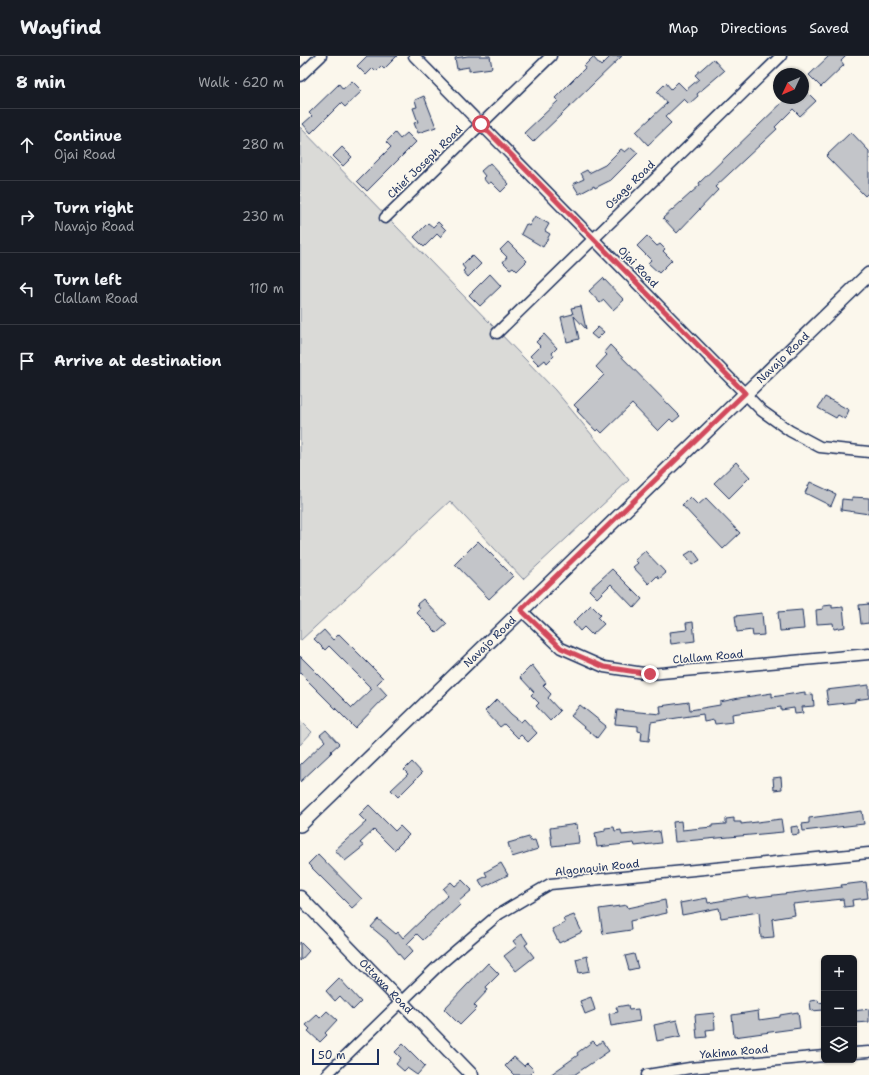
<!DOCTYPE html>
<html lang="en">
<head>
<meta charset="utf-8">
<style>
	body { margin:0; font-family:"Shantell Sans",sans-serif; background:#242831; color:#f1f3f6 }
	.controls { position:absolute; right:12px; bottom:12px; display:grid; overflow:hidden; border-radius:6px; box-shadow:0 1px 3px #0004 }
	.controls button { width:36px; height:36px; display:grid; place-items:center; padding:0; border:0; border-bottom:1px solid #363941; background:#171b24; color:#f1f3f6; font:20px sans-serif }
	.compass { position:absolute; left:473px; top:12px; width:36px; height:36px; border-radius:50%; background:#171b24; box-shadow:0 1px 3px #0004; rotate:226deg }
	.scale { position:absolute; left:12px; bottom:10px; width:67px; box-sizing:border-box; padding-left:4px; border:2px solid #1b2f5e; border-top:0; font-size:11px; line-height:14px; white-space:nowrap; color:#1b2f5e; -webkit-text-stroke:3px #fbf7ec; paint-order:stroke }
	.stop { position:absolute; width:12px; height:12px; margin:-9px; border:3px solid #d1495b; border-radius:50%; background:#fff }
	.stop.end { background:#d1495b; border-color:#fff; box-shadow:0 1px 4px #0008 }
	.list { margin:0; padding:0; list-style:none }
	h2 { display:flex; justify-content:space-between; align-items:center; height:52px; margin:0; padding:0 16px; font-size:17px }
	h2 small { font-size:13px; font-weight:400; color:#9ea1a6 }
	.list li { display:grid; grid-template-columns:26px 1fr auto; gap:12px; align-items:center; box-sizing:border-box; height:72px; padding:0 16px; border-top:1px solid #363941 }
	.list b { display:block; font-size:15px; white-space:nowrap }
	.list p { margin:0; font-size:13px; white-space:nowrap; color:#9ea1a6 }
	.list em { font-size:13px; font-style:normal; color:#9ea1a6 }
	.icon { flex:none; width:22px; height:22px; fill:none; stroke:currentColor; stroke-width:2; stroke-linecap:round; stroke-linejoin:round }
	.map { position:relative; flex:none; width:569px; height:1019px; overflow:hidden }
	header { display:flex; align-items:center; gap:24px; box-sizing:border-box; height:56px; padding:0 20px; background:#171b24; border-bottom:1px solid #363941 }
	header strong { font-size:19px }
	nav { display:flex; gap:22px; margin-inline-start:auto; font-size:14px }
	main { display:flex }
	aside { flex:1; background:#171b24 }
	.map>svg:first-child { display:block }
	.green { fill:#dadad7; stroke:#7a849a }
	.building { fill:#c3c5c9; stroke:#1b2f5e }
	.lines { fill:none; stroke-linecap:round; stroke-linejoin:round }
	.minor-casing { stroke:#1b2f5e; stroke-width:13 }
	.tertiary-casing { stroke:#1b2f5e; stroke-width:15 }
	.secondary-casing { stroke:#1b2f5e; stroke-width:16 }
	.minor { stroke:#fbf7ec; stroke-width:10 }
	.tertiary { stroke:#fbf7ec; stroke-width:12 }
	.secondary { stroke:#fbf7ec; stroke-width:13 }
	.route { stroke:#d1495b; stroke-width:5 }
	.labels { text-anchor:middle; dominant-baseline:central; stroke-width:3; stroke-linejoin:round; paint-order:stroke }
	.street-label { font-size:11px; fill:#1b2f5e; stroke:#fbf7ec }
</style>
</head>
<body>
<header>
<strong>Wayfind</strong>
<nav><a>Map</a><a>Directions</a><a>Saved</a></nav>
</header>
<main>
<aside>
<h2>8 min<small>Walk · 620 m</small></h2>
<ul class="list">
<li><svg class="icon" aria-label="ahead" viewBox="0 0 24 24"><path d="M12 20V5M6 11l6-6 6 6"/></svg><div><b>Continue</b><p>Ojai Road</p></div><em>280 m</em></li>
<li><svg class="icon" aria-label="right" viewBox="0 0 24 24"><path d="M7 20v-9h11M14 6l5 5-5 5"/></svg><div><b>Turn right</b><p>Navajo Road</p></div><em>230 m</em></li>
<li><svg class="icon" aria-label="left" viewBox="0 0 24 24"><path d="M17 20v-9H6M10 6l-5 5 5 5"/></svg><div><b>Turn left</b><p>Clallam Road</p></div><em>110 m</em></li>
<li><svg class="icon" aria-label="arrive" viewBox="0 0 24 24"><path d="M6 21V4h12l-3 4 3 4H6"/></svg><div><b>Arrive at destination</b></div></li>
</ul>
</aside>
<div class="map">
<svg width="569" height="1019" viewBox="0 0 569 1019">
	<rect width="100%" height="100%" fill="#fbf7ec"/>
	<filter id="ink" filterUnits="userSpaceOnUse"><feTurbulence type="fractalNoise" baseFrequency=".025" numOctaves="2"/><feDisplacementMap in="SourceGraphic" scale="8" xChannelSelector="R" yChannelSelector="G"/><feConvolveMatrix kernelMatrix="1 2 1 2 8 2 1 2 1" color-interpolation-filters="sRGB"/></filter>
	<g filter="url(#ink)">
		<g class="green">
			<polygon points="0,71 255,334 329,424 223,523 150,445 0,585"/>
			<polygon points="0,664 12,676 0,689"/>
		</g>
		<g class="building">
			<polygon points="67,0 97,0 84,13 81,10 76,15 73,12 66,19 57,10"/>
			<polygon points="168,0 190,0 192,12 169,15 169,11 157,13 155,2"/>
			<polygon points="311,0 322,0 233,86 224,77 258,45 255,42 285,12 284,10 293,1 301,10"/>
			<polygon points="529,0 546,0 541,5 544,9 521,31 509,19"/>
			<polygon points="413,3 424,15 397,38 398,40 389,48 384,43 365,61 371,67 348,89 336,76 367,47 357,36 366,27 371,33 378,26 386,34 399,23 395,19"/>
			<polygon points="52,25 62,35 45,51 41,47 11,77 3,68 12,60 9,57 39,28 43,33"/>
			<polygon points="503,32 516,45 500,60 493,53 475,71 477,73 415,131 418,134 377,177 363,162 400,129 399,127 487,42 493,46 497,42 503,42"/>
			<polygon points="124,40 136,71 118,77 114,67 118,66 113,52 117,51 115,44"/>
			<polygon points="551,76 569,95 569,136 565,140 526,100"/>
			<polygon points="95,77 100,83 107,77 116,86 67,135 57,125 91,91 86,86"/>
			<polygon points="42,91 52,101 43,110 33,100"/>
			<polygon points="331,91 338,97 311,124 295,132 294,130 279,138 273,128 284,123 281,117 287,114 289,117 305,109 321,93 325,96"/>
			<polygon points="190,107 209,128 201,136 191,126 188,128 183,122 185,120 181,115"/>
			<polygon points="235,160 249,168 245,175 250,178 243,191 221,178 226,168 229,170"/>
			<polygon points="138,166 146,174 140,181 137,178 124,191 114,181 128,167 133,171"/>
			<polygon points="347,180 357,190 360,188 365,193 363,195 372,204 359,217 348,207 351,204 337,190"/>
			<polygon points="208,186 227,205 217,215 213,211 210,213 203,206 207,201 200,194"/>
			<polygon points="172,199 181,208 168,221 163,215 165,213 162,209"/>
			<polygon points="190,218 201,230 180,250 169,239"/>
			<polygon points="303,222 324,244 313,254 304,244 300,247 289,235"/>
			<polygon points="281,250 286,273 274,260 279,283 267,286 261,261 273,258 271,252"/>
			<polygon points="298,271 304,276 297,283 291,278"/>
			<polygon points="244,278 257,292 252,297 254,300 247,307 245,304 239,309 230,300 240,290 236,286"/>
			<polygon points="310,289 380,360 373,366 370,363 358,375 332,348 302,377 298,373 296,375 277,355 279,354 274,349 304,319 296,311 307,299 304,296"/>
			<polygon points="525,341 549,354 545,363 538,359 536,362 518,352"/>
			<polygon points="436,406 450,421 429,442 414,427"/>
			<polygon points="510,426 536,438 531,450 505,437"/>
			<polygon points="390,441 398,449 406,442 440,477 423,493 382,449"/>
			<polygon points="552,441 569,442 569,458 541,454 542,443 552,444"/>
			<polygon points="178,485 213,520 189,543 155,508"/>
			<polygon points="393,494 400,504 392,509 385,499"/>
			<polygon points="345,495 366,517 359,523 357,520 349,528 333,511 338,507 335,504"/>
			<polygon points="312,513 342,543 334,552 311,528 297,542 289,534"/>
			<polygon points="123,543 147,568 137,577 116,556 120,552 117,548"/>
			<polygon points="569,548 569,567 561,568 559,549"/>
			<polygon points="291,549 301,559 298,562 304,568 292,579 284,571 280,575 273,567"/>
			<polygon points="532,549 532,552 543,551 545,571 534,573 533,567 517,568 516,554 523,553 523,550"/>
			<polygon points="502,554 504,573 480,575 478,556"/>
			<polygon points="462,557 464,579 453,580 452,574 437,576 435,560"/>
			<polygon points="393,566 395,585 371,588 369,576 387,574 386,567"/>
			<polygon points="24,574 33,584 39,578 83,622 77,628 87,639 55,672 0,617 0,600 52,652 72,633 29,590 25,594 14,583"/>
			<polygon points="232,609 246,627 243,630 251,638 248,642 260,655 250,665 236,650 239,647 231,639 234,636 220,621"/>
			<polygon points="569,629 569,642 555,644 555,646 528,649 526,634"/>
			<polygon points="505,636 505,639 513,638 514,650 502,651 503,657 495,658 494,652 481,654 481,651 432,658 433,666 415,668 414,664 404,666 403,658 351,666 349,685 341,684 342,676 338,675 338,670 315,668 317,654 361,658 360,650 389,646 390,654 420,649 420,646 439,642 472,637 472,641"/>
			<polygon points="197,643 211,658 221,666 224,663 237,677 228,686 221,679 218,682 204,668 200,671 185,655"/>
			<polygon points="280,649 306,670 297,682 271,660"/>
			<polygon points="26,674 39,688 31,695 32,696 0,726 0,709 25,685 20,679"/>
			<polygon points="112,706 122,717 98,741 91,734 108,718 104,714"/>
			<polygon points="481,721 482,733 474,734 473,722"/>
			<polygon points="69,749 95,775 100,770 109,779 94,794 74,774 60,787 64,790 45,805 35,794 66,766 59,759"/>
			<polygon points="562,755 564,768 503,775 502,768 509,767 509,762"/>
			<polygon points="434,762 434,766 441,766 441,768 481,763 483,776 375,786 373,766 381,765 382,774 412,771 412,769 426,768 426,763"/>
			<polygon points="277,768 279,787 252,790 250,772"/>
			<polygon points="498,770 499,778 492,779 491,771"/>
			<polygon points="314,771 315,775 321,774 322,779 359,775 361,787 335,790 334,787 297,791 295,777 305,775 305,772"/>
			<polygon points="229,781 230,785 235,784 238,793 212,801 208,787"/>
			<polygon points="18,798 62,843 52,852 8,808"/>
			<polygon points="201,807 208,819 183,831 179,824 187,820 185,816"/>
			<polygon points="162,824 172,834 158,846 160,849 123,884 117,878 107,888 113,895 104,904 88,885 71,871 78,863 96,878 98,876 103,882 148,839 143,833 151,826 155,830"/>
			<polygon points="566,826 568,842 552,844 553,850 544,851 543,843 493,848 495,859 472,863 474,881 461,882 459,856 421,862 419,852 382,859 380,847 407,842 408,847 448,840 449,842 542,831 541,829"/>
			<polygon points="365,844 367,857 330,865 331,874 303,878 299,853 327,849 328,852"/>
			<polygon points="274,859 282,876 259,887 252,873 265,867 263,863"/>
			<polygon points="222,878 228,887 225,889 234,901 216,915 204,900 217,890 213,885"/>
			<polygon points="0,886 9,895 0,905"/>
			<polygon points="334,898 338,912 329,914 325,900"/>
			<polygon points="287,900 290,915 279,917 276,903"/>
			<polygon points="188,907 199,918 186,931 188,934 174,949 177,952 160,969 144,953"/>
			<polygon points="39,922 61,946 53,954 40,940 35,945 26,935"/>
			<polygon points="291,941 295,954 285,958 280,945"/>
			<polygon points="518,944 519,947 524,946 524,954 511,955 510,945"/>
			<polygon points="328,949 329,954 338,953 340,965 311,970 309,958 318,956 316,951"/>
			<polygon points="569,953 569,966 554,967 554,955"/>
			<polygon points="27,955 37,964 25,977 27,979 20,986 8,975 10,973 6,969 17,959 20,962"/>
			<polygon points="458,955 459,964 480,961 480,959 498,956 500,972 434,981 432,959"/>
			<polygon points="414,957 415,973 406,974 407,981 397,982 395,959"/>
			<polygon points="377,964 381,980 357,985 354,969"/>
			<polygon points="293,985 297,989 302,985 309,995 274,1019 250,1019 278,999 277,997"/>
			<polygon points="103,988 125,1010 117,1019 107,1012 104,1015 96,1008 101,1002 95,996"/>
			<polygon points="214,1001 224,1010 227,1007 234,1014 229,1019 214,1019 205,1010"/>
		</g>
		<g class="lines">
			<g class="minor-casing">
				<g id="minor">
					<polyline points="114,0 462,355 490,375 520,391 569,396"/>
					<polyline points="0,20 21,0"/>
					<polyline points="85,162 251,0"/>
					<polyline points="197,277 481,0"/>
					<polyline points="221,554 261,592 304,611 350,618 569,598"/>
					<polyline points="554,997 569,996"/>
					<polyline points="26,1019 138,910 199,858 250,828 569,797"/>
					<polyline points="347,1019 390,1012 524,1000"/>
				</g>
			</g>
			<g class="tertiary-casing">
				<g id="tertiary">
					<path id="s1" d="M0,841L172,1019"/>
				</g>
			</g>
			<g class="secondary-casing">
				<g id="secondary">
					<path id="s2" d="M0,769L569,218"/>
				</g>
			</g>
			<use href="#minor" class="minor"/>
			<use href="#tertiary" class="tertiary"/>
			<use href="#secondary" class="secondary"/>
		</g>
	</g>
	<g class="lines" filter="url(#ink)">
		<polyline class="route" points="181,68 445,337 221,554 261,592 304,611 350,618"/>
	</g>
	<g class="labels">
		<g class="street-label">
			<text transform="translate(125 106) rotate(-44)">Chief Joseph Road</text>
			<text transform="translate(330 129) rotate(-44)">Osage Road</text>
			<text transform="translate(338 211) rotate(46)">Ojai Road</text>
			<text stroke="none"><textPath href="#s2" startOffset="672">Navajo Road</textPath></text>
			<text stroke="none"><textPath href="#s2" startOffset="264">Navajo Road</textPath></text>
			<text transform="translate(408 601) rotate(-5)">Clallam Road</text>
			<text transform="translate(297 812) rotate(-6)">Algonquin Road</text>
			<text stroke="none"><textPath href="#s1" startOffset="124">Ottawa Road</textPath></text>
			<text transform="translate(434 996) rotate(-5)">Yakima Road</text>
		</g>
	</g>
</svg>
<div class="controls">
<button>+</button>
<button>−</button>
<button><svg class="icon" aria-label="layers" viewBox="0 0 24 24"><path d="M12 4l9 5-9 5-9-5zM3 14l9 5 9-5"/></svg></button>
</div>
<svg class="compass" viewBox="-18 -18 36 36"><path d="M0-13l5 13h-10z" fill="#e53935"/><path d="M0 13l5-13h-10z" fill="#9ea1a6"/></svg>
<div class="scale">50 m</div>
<div class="stop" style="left:181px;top:68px"></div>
<div class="stop end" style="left:350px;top:618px"></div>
</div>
</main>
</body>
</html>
